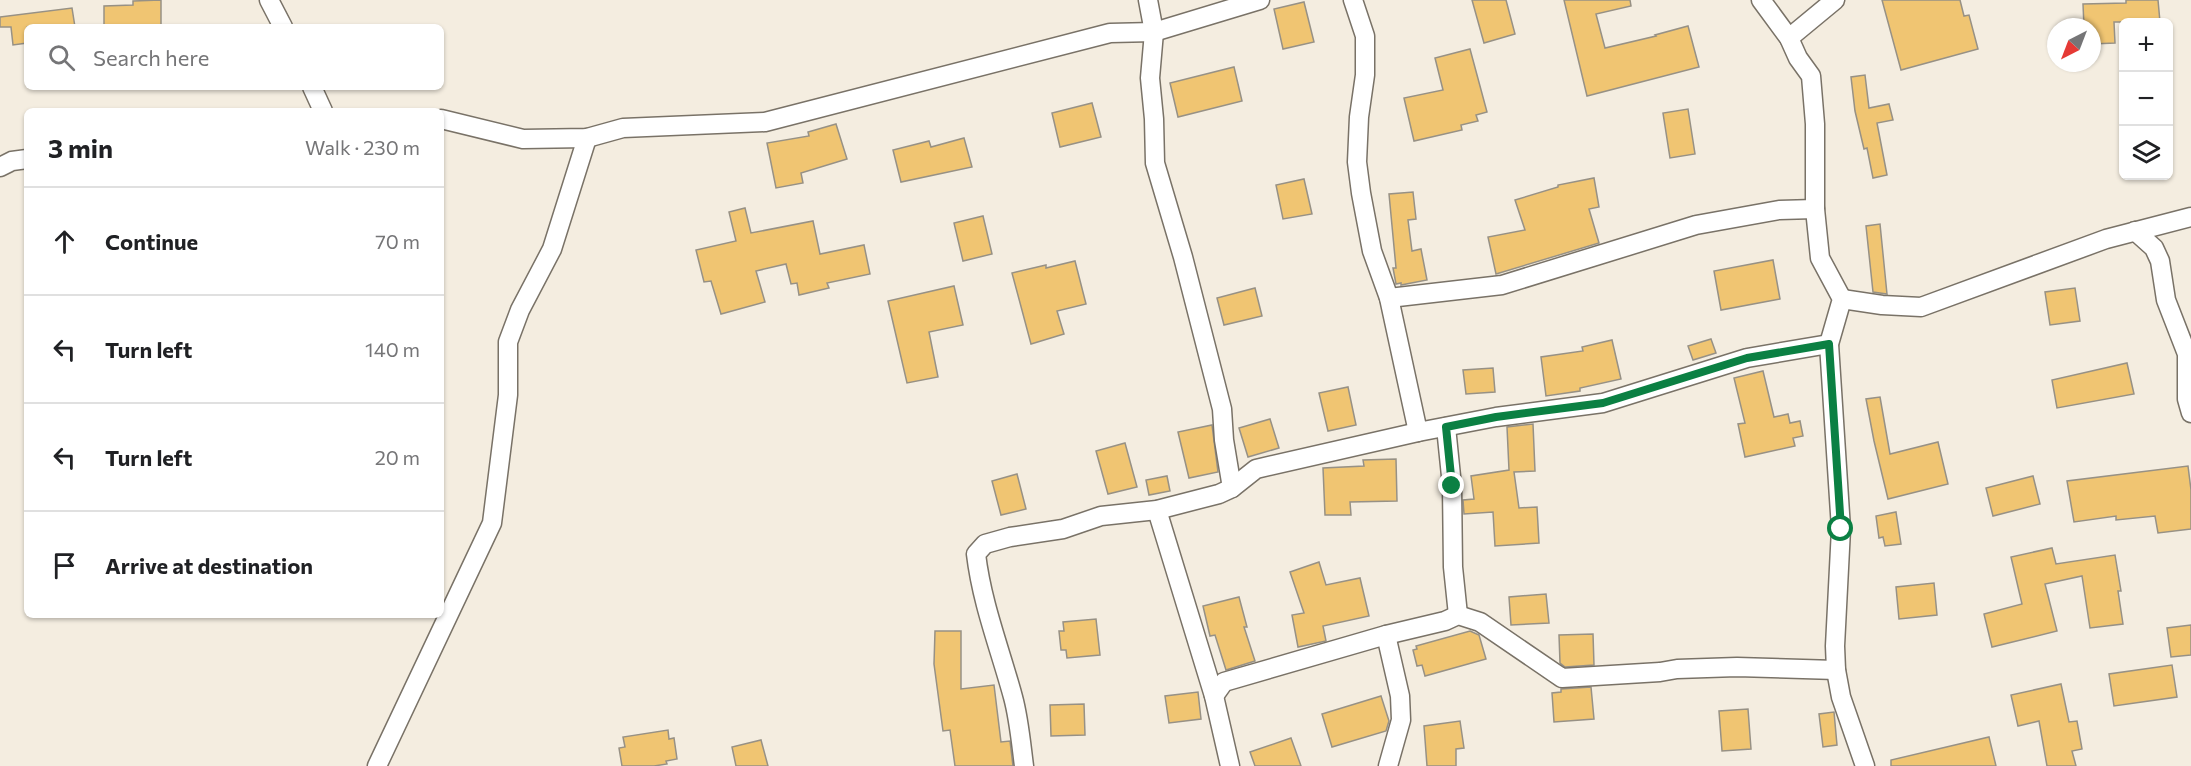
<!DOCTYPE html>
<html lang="en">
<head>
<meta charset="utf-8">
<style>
	body { margin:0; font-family:Commissioner,sans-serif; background:#f2f2f2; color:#202124 }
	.controls { position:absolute; right:18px; top:18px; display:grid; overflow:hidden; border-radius:9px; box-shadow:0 2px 4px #0004 }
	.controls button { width:54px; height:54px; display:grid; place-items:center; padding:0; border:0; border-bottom:2px solid #e0e0e0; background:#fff; color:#202124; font:30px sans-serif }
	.compass { position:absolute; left:2047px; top:18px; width:54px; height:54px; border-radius:50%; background:#fff; box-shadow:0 2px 4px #0004; rotate:222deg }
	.stop { position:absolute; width:18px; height:18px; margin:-14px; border:4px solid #0b8043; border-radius:50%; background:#fff }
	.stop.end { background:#0b8043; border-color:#fff; box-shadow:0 2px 6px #0008 }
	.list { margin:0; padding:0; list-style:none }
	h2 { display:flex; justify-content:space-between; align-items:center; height:78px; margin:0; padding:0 24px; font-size:26px }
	h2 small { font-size:20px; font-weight:400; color:#757577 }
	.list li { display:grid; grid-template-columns:39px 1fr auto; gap:18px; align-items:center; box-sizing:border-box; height:108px; padding:0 24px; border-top:2px solid #e0e0e0 }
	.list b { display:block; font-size:22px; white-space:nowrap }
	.list em { font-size:20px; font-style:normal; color:#757577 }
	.icon { flex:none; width:33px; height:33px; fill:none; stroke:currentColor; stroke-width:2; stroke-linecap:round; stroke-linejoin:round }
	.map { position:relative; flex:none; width:2191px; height:766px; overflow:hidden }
	.search { position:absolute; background:#fff; box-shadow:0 2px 4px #0004; left:24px; top:24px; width:420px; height:66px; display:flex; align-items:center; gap:15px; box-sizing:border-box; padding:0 21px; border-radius:9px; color:#757577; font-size:22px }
	.panel { position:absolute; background:#fff; box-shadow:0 2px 4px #0004; left:24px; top:108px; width:420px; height:510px; border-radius:9px }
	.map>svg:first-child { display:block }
	.building { fill:#f0c572; stroke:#979185; stroke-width:1.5 }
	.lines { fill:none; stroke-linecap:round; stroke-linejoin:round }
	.street-casing { stroke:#797267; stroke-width:21 }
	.street { stroke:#fff; stroke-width:18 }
	.route { stroke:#0b8043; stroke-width:8 }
</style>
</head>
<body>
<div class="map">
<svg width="2191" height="766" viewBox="0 0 2191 766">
	<rect width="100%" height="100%" fill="#f4ede0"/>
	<g class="building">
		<polygon points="161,0 161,27 104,27 104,6 133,5 133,1"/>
		<polygon points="1472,0 1506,0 1515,34 1484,43"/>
		<polygon points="1564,0 1630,0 1631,6 1596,14 1605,48 1656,36 1655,35 1688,26 1699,67 1587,96"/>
		<polygon points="1882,0 1960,0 1964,16 1969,15 1978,49 1901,70"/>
		<polygon points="2126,0 2158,0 2160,22 2114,22 2115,43 2092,44 2092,27 2084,27 2083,4 2126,3"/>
		<polygon points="1304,2 1314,42 1283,49 1274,9"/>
		<polygon points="72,8 75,27 27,27 27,43 13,45 11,27 0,27 0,17"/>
		<polygon points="1470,49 1487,112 1476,115 1478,121 1461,125 1462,130 1414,141 1404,98 1443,90 1435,58"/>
		<polygon points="1234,67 1242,101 1178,117 1170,83"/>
		<polygon points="1865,75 1869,108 1889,104 1893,120 1877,123 1887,175 1873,178 1867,148 1864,149 1855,111 1851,77"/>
		<polygon points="1092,103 1101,137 1060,147 1052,113"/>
		<polygon points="1688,109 1695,154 1670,158 1663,113"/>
		<polygon points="836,124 847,159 801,173 803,183 776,188 767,143 809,136 808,132"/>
		<polygon points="964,138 972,167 901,182 893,150 929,141 931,147"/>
		<polygon points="1594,178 1599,207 1589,209 1599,243 1496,274 1488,237 1525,230 1515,200 1558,187 1558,185"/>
		<polygon points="1304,179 1312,214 1283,219 1276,185"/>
		<polygon points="1413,192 1416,219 1408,220 1412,251 1421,249 1427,280 1401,285 1401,283 1396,284 1393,268 1396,268 1389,194"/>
		<polygon points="745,208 751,233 813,221 820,254 864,245 870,274 827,283 829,288 799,295 797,283 791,284 786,264 756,271 765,302 721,314 711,281 704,282 696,250 736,241 729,212"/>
		<polygon points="983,216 992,254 963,261 954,223"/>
		<polygon points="1880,224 1887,294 1873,292 1866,226"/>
		<polygon points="1773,260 1780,299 1721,310 1714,271"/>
		<polygon points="1075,261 1086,304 1057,311 1064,334 1031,344 1012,273 1046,265 1046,268"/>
		<polygon points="954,286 963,325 929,332 938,377 907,383 888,301"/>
		<polygon points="1255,288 1262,316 1224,325 1217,298"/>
		<polygon points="2075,288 2080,321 2050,325 2045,292"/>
		<polygon points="1711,339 1716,353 1693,360 1688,346"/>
		<polygon points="1612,340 1621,379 1580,388 1580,391 1546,396 1541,357 1583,351 1582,347"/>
		<polygon points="2127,363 2134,394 2057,408 2052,380"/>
		<polygon points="1493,368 1495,392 1466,394 1463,370"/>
		<polygon points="1763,371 1774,417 1788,414 1790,423 1800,421 1803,436 1793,438 1795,446 1745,457 1738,424 1745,423 1734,378"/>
		<polygon points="1348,387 1356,425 1328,431 1319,393"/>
		<polygon points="1880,397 1890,454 1938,442 1948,484 1888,499 1874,441 1866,399"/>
		<polygon points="1270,419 1279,448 1248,457 1239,428"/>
		<polygon points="1533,424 1535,471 1514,472 1519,508 1537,507 1539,543 1495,546 1493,512 1464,514 1463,500 1474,499 1471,476 1509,470 1507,427"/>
		<polygon points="1212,425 1218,472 1189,478 1178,432"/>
		<polygon points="1125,443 1137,487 1108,494 1096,451"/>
		<polygon points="1396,459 1397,501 1350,502 1351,515 1325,515 1323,468 1364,466 1363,460"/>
		<polygon points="2188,466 2191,490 2191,529 2158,533 2155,516 2116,520 2116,516 2074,522 2067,481"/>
		<polygon points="1017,474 1026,509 1001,515 992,481"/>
		<polygon points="1167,476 1170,491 1149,495 1146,480"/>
		<polygon points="2033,476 2040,504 1993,516 1986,488"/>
		<polygon points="1896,512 1901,544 1885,546 1883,537 1879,538 1876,516"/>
		<polygon points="2052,548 2056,564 2115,555 2121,591 2118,591 2123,624 2090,628 2082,576 2045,584 2057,631 1992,647 1984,614 2022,604 2011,557"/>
		<polygon points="1319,562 1326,585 1360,578 1369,616 1323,626 1326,641 1298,647 1292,615 1304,613 1290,572"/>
		<polygon points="1934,583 1937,615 1899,619 1896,587"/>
		<polygon points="1546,594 1549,623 1511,625 1509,597"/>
		<polygon points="1239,597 1247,627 1244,627 1255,661 1226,670 1215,635 1210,636 1203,606"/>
		<polygon points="1096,619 1100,655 1067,658 1066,650 1061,650 1059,631 1064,631 1063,622"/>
		<polygon points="2191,625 2191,655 2171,657 2167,628"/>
		<polygon points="935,631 961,631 961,689 994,685 1001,742 1010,741 1013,766 955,766 950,730 943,731 934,664"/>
		<polygon points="1470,631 1479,635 1486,659 1425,676 1422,665 1417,666 1413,650 1417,649 1416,646"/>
		<polygon points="1593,634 1594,665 1565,667 1560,663 1559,635"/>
		<polygon points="2172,665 2177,697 2114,706 2109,674"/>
		<polygon points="2061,684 2069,722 2077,721 2082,749 2072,751 2076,766 2047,766 2039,721 2018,726 2011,695"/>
		<polygon points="1591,687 1594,719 1554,722 1552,693 1561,692 1561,689"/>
		<polygon points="1198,692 1201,719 1169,723 1165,696"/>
		<polygon points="1381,696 1389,721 1386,731 1332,747 1322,714"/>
		<polygon points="1084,704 1085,735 1051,736 1050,705"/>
		<polygon points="1748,709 1751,749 1722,751 1719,711"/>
		<polygon points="1834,712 1837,745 1823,747 1819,714"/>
		<polygon points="1460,721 1464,748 1456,749 1456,766 1427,766 1424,726"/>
		<polygon points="668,730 669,739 674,738 677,759 666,761 667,764 654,766 622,766 619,748 625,747 623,737"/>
		<polygon points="1989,737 1996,766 1891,766 1891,760"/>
		<polygon points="1291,738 1301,766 1255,766 1250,752"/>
		<polygon points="761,740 768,766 736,766 732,747"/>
	</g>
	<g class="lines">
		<g class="street-casing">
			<g id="street">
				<polyline points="269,0 283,27"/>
				<polyline points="1148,0 1154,32 1150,78 1154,119 1155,163 1183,257 1222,409 1224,440 1232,488"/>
				<polyline points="1353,0 1365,36 1365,75 1359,117 1357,162 1361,193 1372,251 1389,298 1418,432"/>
				<polyline points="1761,0 1789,38 1798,58 1811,76 1815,124 1815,209 1820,258 1842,299 1829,344 1841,529 1835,646 1836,670 1841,697 1865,766"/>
				<polyline points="1789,38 1835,0"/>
				<polyline points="312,87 323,111"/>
				<polyline points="441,119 523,139 587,138 623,128 765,122 1110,33 1154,32 1260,0"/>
				<polyline points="0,167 12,161 27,159"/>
				<polyline points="2135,231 2154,248 2160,261 2166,300 2187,354 2187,399 2191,413"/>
				<polyline points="1389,298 1502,285 1696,225 1779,210 1815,209"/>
				<polyline points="1842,299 1882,305 1921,307 2106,239 2191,217"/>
				<polyline points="1446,427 1452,486 1453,567 1458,615"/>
				<polyline points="1157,510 1214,696 1230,766"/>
				<polyline points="1386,635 1400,696 1401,720 1388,766"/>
				<polyline points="1214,696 1224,682 1386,635 1445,621 1458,615 1480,622 1562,678 1660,672 1677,669 1737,667 1836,670"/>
				<polyline points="377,766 492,523 508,395 508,342 520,310 552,249 587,138"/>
				<path d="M1024,766C1021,743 1019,719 1013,697C1000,649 982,604 976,554L985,544L1010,537L1063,529L1101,516L1157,510L1219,494L1232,488L1256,469L1418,432L1496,417L1603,403L1747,358L1829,344"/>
			</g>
		</g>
		<use href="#street" class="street"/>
	</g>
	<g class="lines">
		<polyline class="route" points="1452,486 1446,427 1496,417 1603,403 1747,358 1829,344 1841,529"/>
	</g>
</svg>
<div class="controls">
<button>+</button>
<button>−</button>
<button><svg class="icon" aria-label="layers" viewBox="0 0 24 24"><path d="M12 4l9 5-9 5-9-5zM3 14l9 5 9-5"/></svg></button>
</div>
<svg class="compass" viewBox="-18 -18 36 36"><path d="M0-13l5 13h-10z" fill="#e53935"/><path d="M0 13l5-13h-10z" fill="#757577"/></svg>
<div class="stop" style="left:1841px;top:529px"></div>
<div class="stop end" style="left:1452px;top:486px"></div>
<div class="search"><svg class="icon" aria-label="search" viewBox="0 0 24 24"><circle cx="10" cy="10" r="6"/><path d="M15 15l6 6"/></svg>Search here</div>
<section class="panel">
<h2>3 min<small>Walk · 230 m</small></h2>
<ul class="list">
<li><svg class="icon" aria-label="ahead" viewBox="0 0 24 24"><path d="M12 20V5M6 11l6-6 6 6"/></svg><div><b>Continue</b></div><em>70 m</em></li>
<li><svg class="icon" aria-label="left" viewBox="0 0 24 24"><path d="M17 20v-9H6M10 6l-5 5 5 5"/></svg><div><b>Turn left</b></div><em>140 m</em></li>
<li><svg class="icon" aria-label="left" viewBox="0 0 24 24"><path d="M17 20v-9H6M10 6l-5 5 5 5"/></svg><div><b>Turn left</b></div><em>20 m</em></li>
<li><svg class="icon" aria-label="arrive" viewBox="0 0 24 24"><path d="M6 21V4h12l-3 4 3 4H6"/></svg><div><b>Arrive at destination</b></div></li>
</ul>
</section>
</div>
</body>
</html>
